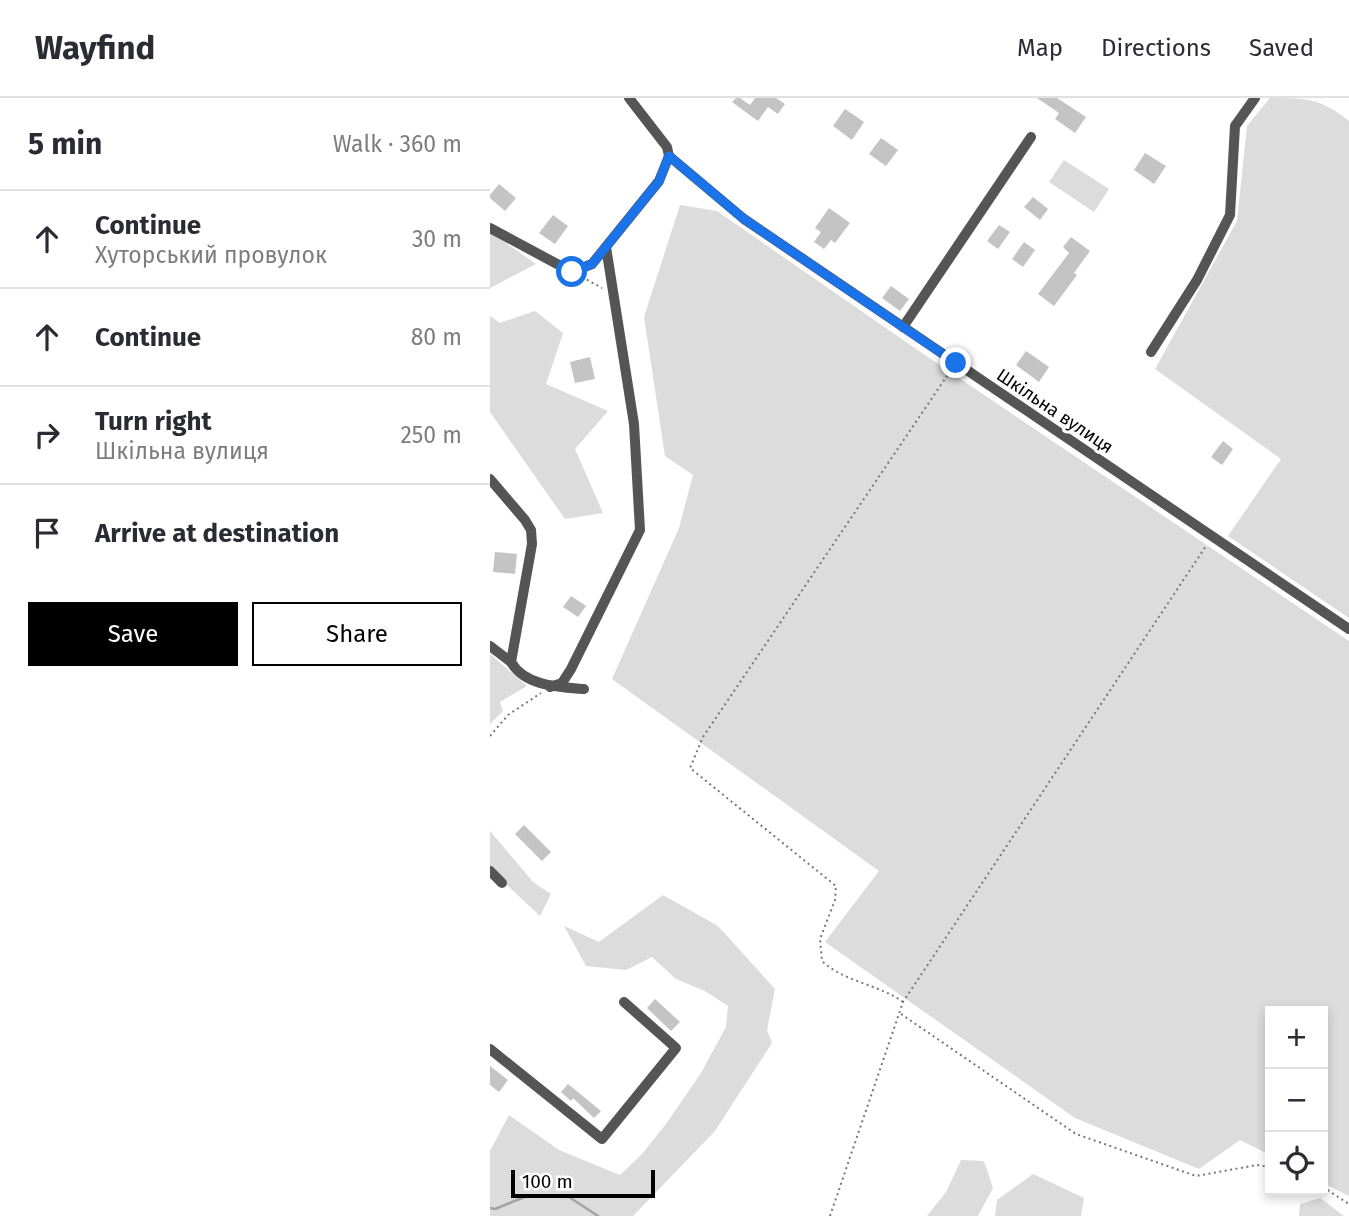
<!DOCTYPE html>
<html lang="en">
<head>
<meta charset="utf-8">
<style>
	body { margin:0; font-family:"Fira Sans",sans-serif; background:#f7f7f7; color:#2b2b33 }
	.controls { position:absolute; right:21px; bottom:21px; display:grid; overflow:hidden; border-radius:0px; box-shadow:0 4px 10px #0003 }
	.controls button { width:63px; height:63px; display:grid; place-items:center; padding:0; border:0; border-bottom:2px solid #e1e1e2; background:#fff; color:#2b2b33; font:35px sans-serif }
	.scale { position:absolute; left:21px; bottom:18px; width:144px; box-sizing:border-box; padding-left:7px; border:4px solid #000; border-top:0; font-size:19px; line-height:24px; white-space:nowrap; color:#000; -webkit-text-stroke:5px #fff; paint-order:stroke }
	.stop { position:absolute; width:21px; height:21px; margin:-16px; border:5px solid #1a73e8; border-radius:50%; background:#fff }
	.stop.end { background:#1a73e8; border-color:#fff; box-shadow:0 2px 7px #0008 }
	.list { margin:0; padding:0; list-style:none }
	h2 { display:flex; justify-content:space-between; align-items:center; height:91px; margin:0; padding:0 28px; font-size:30px }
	h2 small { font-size:23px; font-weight:400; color:#7c7c81 }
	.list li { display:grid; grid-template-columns:46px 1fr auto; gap:21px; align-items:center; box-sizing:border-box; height:98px; padding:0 28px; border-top:2px solid #e1e1e2 }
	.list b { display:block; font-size:26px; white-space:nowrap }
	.list p { margin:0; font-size:23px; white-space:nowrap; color:#7c7c81 }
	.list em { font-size:23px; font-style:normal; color:#7c7c81 }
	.actions { display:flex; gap:14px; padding:21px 28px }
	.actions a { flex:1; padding:16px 0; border:2px solid #000; border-radius:0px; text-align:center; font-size:24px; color:#000 }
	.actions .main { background:#000; color:#fff }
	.icon { flex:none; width:38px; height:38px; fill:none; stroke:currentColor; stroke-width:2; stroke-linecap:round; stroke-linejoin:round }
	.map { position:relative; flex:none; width:859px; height:1118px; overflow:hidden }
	header { display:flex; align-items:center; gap:42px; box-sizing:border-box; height:98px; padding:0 35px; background:#fff; border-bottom:2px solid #e1e1e2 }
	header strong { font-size:33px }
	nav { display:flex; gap:38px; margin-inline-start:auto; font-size:24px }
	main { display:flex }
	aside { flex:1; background:#fff }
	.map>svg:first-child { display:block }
	.green { fill:#dcdcdc }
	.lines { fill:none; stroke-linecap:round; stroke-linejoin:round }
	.stream { stroke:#a3a3a3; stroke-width:2.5 }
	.building { fill:#c4c4c4 }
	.path { stroke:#777; stroke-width:2; stroke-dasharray:2 3.5; stroke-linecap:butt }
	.minor { stroke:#555; stroke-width:10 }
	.route { stroke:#1a73e8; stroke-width:9 }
	.labels { text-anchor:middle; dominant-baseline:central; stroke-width:6; stroke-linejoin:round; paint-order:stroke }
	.street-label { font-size:18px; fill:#000; stroke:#fff }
</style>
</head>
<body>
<header>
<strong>Wayfind</strong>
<nav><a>Map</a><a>Directions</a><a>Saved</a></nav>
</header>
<main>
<aside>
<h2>5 min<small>Walk · 360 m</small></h2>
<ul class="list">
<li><svg class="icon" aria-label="ahead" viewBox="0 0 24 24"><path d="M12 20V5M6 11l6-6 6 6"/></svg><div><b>Continue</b><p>Хуторський провулок</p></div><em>30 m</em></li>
<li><svg class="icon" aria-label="ahead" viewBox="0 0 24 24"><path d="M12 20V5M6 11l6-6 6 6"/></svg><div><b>Continue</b></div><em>80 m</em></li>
<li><svg class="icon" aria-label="right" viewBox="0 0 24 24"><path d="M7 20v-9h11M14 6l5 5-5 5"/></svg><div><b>Turn right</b><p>Шкільна вулиця</p></div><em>250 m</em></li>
<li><svg class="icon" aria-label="arrive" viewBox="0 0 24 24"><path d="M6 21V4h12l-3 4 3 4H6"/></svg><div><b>Arrive at destination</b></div></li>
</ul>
<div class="actions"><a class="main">Save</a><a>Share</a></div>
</aside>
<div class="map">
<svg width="859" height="1118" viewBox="0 0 859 1118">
	<rect width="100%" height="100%" fill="#fff"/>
	<g class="green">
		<path d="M780,0C817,0 830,0 859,23V520L738,438L791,361L665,271L747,123L757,28Z"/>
		<polygon points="574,62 619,91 604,114 559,84"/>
		<polygon points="190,107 227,113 429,253 859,543 859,1098 833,1085 833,913 780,913 780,1057 750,1042 709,1071 585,1020 335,844 389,773 122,581 189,430 203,377 175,358 154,219"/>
		<polygon points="0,134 46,166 0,190"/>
		<polygon points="45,213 73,235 56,286 118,313 85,351 113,415 75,421 0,314 0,218 10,225"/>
		<polygon points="0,556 37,588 10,604 13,613 0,626"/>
		<polygon points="0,733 43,784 61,796 50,818 0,771"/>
		<polygon points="173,797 228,828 285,891 277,932 282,945 225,1033 143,1118 0,1118 0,1053 19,1017 69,1052 130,1077 152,1056 176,1026 211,975 236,929 238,908 215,893 186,881 162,859 136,872 96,868 74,828 109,844"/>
		<polygon points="471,1062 494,1063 503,1090 488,1118 437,1118 456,1094"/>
		<polygon points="543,1076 594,1100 591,1118 505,1118 507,1102"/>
		<polygon points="830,1100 854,1118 809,1118 810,1106"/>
	</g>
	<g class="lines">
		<polyline class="stream" points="0,1110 5,1111 37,1098 79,1099 108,1118"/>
	</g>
	<g class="building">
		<polygon points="246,0 250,0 260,7 265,0 286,0 295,6 288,16 278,9 268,23 242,4"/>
		<polygon points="547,0 567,0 596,19 585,35 565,21 569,15"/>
		<polygon points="355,11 374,24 362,42 343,28"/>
		<polygon points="391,40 408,52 396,68 379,56"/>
		<polygon points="655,55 676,68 664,86 644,72"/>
		<polygon points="9,86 26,100 15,113 0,100 0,97"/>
		<polygon points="543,99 558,111 550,122 534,109"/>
		<polygon points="339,110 360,125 345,145 341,142 334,151 324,144 331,134 325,130"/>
		<polygon points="63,117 78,128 65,146 49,135"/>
		<polygon points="509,127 520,134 508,151 497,143"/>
		<polygon points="581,139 600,153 584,175 587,177 564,208 548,196 579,155 573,149"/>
		<polygon points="534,144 545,152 533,169 522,161"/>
		<polygon points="401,188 419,201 410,213 392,200"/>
		<polygon points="536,253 559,269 549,284 526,267"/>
		<polygon points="100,259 105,281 85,285 80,264"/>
		<polygon points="733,343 743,351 732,367 721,359"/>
		<polygon points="5,454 27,456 25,476 3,474"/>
		<polygon points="81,498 96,508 88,519 73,509"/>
		<polygon points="34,727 61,754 52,763 25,736"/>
		<polygon points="165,901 190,924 181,933 157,910"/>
		<polygon points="0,968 18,982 9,994 0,987"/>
		<polygon points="78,986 111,1013 104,1020 83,1000 81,1003 71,994"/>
	</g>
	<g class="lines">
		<g class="path">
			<polyline points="92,179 112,190"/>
			<polyline points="0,638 18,617 51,595"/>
			<path d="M413,904C388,886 354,884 332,863L330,841L345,802L346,788L200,670L213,639L461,272"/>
			<polyline points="411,916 586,1036 706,1078 767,1067 780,1069"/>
			<polyline points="833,1089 859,1106"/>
			<polyline points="340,1118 413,904 716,448"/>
		</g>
		<g class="minor">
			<polyline points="139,0 177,49 179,58 254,121 859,531"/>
			<polyline points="0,130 82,174 102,166 169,83 179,58"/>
			<polyline points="413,229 541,39"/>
			<polyline points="661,254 707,182 740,117 745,28 765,0"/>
			<path d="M0,381L35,422L41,432L42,446L21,564C35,588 68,589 94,591"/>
			<polyline points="0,548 21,564"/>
			<polyline points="60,589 72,585 81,571 150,432 144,326 116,149"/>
			<polyline points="0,773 12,785"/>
			<polyline points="0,951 112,1041 186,950 134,904"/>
		</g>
	</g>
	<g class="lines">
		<polyline class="route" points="82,174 102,166 169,83 179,58 254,121 466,265"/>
	</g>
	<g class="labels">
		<g class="street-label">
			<text transform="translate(565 313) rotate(34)">Шкільна вулиця</text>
		</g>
	</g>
</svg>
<div class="controls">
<button>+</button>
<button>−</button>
<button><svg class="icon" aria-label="locate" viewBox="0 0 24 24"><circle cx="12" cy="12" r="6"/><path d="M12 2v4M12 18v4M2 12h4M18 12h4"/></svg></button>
</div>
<div class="scale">100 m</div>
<div class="stop" style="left:82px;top:174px"></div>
<div class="stop end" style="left:466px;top:265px"></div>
</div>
</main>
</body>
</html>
